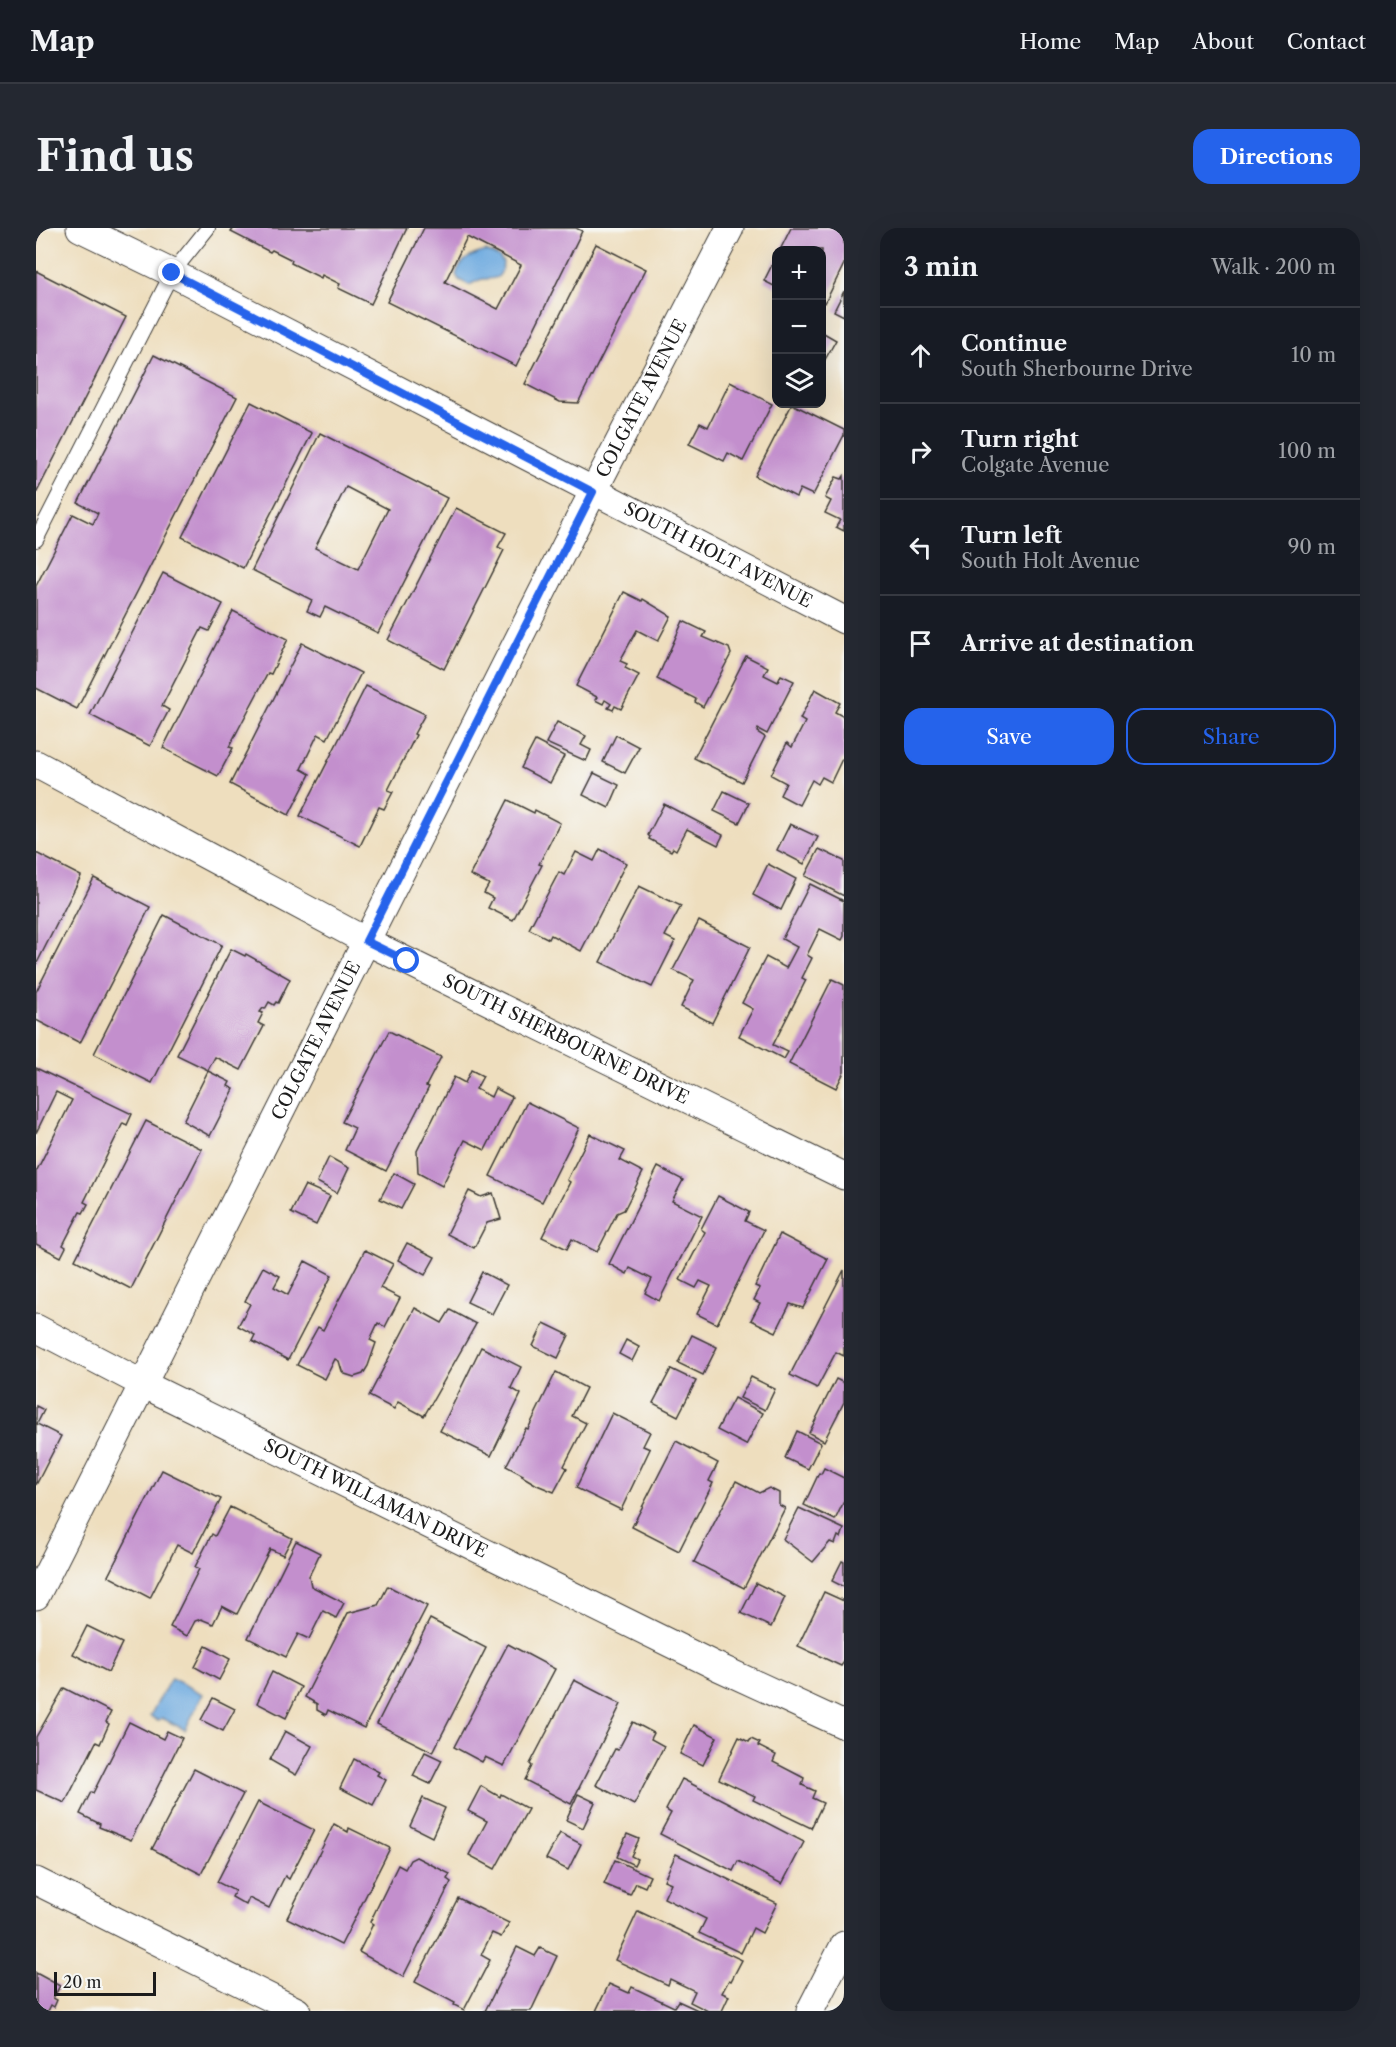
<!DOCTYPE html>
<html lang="en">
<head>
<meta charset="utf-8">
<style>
	body { margin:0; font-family:"Libre Caslon Text",serif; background:#242831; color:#f1f3f6 }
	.controls { position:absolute; right:18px; top:18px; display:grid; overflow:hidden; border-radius:12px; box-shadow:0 6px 24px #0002 }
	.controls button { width:54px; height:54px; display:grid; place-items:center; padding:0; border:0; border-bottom:2px solid #363941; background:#171b24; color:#f1f3f6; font:30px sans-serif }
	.scale { position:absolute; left:18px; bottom:15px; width:102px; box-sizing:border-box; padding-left:6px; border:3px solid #1c1c1c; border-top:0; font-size:16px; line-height:21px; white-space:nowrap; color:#1c1c1c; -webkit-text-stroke:4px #f6f6f2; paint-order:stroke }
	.stop { position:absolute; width:18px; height:18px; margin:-14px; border:4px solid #2563eb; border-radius:50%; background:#fff }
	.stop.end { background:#2563eb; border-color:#fff; box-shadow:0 2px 6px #0008 }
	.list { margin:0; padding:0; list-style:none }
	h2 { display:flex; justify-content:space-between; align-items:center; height:78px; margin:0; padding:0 24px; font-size:26px }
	h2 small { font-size:20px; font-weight:400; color:#9ea1a6 }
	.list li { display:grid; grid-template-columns:39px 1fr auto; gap:18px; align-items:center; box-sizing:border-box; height:96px; padding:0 24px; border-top:2px solid #363941 }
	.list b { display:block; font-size:22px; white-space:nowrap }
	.list p { margin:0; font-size:20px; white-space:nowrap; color:#9ea1a6 }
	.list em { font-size:20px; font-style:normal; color:#9ea1a6 }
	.actions { display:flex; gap:12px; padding:18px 24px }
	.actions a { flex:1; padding:14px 0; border:2px solid #2563eb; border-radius:18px; text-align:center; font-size:21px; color:#2563eb }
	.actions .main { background:#2563eb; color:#fff }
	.icon { flex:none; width:33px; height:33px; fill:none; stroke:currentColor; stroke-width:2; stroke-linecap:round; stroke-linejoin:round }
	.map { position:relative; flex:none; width:808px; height:1783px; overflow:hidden; border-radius:18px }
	header { display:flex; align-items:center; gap:36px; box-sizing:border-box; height:84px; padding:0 30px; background:#171b24; border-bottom:2px solid #363941 }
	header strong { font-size:28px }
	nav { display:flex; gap:33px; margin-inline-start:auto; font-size:21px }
	.intro { display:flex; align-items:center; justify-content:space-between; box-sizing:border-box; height:144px; padding:0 36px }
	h1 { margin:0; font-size:42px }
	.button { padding:15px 27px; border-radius:18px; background:#2563eb; color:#fff; font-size:21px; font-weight:700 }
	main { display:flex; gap:36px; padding:0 36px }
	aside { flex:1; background:#171b24; border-radius:18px; box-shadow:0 6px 24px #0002 }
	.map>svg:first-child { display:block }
	.water { fill:#6fabe0; stroke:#46647e; stroke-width:1.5 }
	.building { fill:#c38fcd; fill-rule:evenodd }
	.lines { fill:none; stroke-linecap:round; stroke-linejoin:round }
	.lane-casing { stroke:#3c3934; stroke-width:16 }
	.street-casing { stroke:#3c3934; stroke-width:29 }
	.lane { stroke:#fff; stroke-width:14 }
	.street { stroke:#fff; stroke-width:27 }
	.route { stroke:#2563eb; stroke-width:8 }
	.labels { text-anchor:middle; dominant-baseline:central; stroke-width:5; stroke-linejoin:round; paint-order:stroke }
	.street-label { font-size:18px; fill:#1c1c1c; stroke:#f6f6f2 }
</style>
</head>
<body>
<header>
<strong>Map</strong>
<nav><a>Home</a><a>Map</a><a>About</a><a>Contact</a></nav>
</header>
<div class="intro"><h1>Find us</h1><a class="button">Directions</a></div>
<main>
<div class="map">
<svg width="808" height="1783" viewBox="0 0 808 1783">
	<rect width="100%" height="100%" fill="#f6f6f2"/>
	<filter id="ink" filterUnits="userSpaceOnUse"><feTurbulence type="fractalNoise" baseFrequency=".0167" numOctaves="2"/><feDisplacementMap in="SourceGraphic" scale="12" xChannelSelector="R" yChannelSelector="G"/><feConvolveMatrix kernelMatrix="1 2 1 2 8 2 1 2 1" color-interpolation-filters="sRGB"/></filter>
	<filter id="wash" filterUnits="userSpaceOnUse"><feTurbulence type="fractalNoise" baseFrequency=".008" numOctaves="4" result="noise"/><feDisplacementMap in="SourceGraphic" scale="24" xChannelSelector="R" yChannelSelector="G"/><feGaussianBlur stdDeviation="1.35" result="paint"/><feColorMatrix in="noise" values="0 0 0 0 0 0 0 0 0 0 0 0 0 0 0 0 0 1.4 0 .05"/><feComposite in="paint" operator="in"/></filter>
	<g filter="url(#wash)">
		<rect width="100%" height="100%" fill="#eedebe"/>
		<g class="water">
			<path d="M450,23L463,29L467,34C466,50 461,51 448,51C443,51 438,55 433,57L423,52L420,47C424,31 436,27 450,23Z"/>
			<polygon points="135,1450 167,1466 149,1502 126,1490 122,1493 114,1488"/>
		</g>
		<g id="blocks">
			<g class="building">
				<polygon points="198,0 371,0 335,76 302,60 304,56 286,47 285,50 255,35 256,32 236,22 234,24 195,4"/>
				<path d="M388,0H540L546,3L480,138L351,74ZM431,9L485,37L462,81L409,54Z"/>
				<polygon points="755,0 808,0 808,36 789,75 786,73 786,22 744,22"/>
				<polygon points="560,16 610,41 542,175 524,174 489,156"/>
				<polygon points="740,29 740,59 728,53"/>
				<polygon points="0,43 90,89 0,266"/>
				<polygon points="808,63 808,88 798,83"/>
				<polygon points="786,104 800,112 786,137"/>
				<polygon points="118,127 201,169 41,481 0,460 0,358 37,286 57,296 62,285 42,275"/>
				<polygon points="694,154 736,176 707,233 692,225 688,233 653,216 664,195 672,199"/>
				<polygon points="215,174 276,205 207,340 146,309"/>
				<polygon points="756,176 808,202 808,207 777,267 764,261 760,269 719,248"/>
				<path d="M284,205L411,270L342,405L289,379L284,389L271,383L276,372L216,342ZM310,259L352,281L322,341L279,320Z"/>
				<polygon points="808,248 808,303 800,299 804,292 789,285 795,273 789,270 800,249 806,251"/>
				<polygon points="420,280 470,305 462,319 468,322 408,441 352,412"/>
				<polygon points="127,345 187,376 173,403 166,400 126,478 133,482 114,518 54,487"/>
				<polygon points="588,364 606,373 607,371 635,388 622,413 601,402 584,433 591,436 589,440 603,447 585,481 579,478 577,482 572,480 575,476 569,472 567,476 559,472 561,469 540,458"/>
				<polygon points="197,383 252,411 235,446 232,445 193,519 197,520 182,548 127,520"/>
				<polygon points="647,393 670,404 667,409 693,420 695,426 667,479 659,474 660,471 621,451"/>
				<polygon points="266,415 325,445 291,511 282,506 265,541 274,546 253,587 194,556"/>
				<polygon points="710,428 732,439 728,447 742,454 745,447 758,453 731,506 722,501 721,504 729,509 706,554 658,530"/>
				<polygon points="330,458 389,486 378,506 380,507 352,562 357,564 348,581 343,579 324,618 264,588"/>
				<polygon points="779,461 804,475 799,484 808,489 808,532 806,531 795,554 786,549 782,556 776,552 763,577 744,567 750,555 735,547 751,515 756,519 769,494 764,491"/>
				<polygon points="521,494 550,508 545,517 555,522 550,533 510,515"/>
				<polygon points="580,507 603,519 589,545 567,534"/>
				<polygon points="499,513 528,528 514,555 485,540"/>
				<polygon points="558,545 583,557 573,580 547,567"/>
				<polygon points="688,563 713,575 703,595 678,583"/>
				<polygon points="472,572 498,585 499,582 524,595 503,636 506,637 477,692 452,680 457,670 448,665 453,656 434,647"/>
				<polygon points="628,576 687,607 682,617 651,601 640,622 637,620 635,623 613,611 614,609 612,607"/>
				<polygon points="754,596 782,609 768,636 741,622"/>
				<polygon points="564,621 590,635 545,723 515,707 513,711 493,701 523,644 528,647 540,624 558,633"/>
				<polygon points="783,621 808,633 808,668 769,648"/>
				<polygon points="0,625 45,648 0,737"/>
				<polygon points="732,636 760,651 745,682 717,667"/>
				<polygon points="58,650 114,679 44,815 0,792 0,764"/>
				<polygon points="774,656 808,673 808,708 806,712 784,701 771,727 776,730 766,750 770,752 737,817 752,824 748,831 703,808 717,781 706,775 730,729 750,740 761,719 746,711"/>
				<polygon points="603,658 645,678 629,708 639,713 616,759 564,734"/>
				<polygon points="128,687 186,717 116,855 58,826"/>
				<polygon points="663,693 714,719 676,795 645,779 658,752 637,742"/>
				<polygon points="195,721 209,728 210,726 254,751 242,775 240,774 238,777 233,774 229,781 227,780 224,784 227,785 222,795 228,798 205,842 179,829 172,842 141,827"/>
				<polygon points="796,751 808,757 808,844 800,860 753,836"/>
				<polygon points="353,803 405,829 390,858 393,859 350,943 309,922 319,900 306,894"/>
				<polygon points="0,840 96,886 91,897 87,895 48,974 52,976 47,985 44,984 27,1017 30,1019 25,1029 0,1016 0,944 36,872 20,864 0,905"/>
				<polygon points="435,842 447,848 440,861 455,869 459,860 476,869 449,922 429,912 406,958 382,945 381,923 418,849 429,855"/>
				<polygon points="172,843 194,854 192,858 198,861 174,908 147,893"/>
				<polygon points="491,874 543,900 506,974 454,948"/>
				<polygon points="110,893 166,921 95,1061 39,1032"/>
				<polygon points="554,906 589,923 584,932 607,944 588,982 581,985 561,1024 536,1011 531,1021 506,1009 534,954 531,952"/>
				<polygon points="293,929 313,940 301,965 281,954"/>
				<polygon points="622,939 647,952 636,973 666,988 623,1073 609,1065 616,1051 594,1040 591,1046 573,1036"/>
				<polygon points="358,945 378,956 365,981 344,971"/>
				<polygon points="269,957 294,968 280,997 255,985"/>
				<polygon points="433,963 445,969 457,965 465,991 451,995 438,1020 411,1006"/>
				<polygon points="682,968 713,984 709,993 728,1002 681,1096 661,1086 675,1058 664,1053 660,1060 644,1052 669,1004 665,1001"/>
				<polygon points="744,1006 792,1031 767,1080 754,1076 740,1104 715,1092 724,1075 718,1072 724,1060 719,1058"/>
				<polygon points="371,1015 399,1029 389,1047 362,1032"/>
				<polygon points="329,1022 357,1036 344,1060 364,1070 349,1099 342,1095 334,1112 340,1115 332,1138 327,1146 318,1149 309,1146 306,1143 303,1133 299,1131 289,1151 261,1137 282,1099 287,1102"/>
				<polygon points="269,1033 296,1047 252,1132 216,1113 219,1107 202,1098 214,1076 209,1073 227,1039 244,1048 238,1059 252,1067"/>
				<polygon points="808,1042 808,1128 800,1124 781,1160 754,1147"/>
				<polygon points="446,1044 471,1057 456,1086 431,1074"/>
				<polygon points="379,1080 406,1095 414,1082 440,1096 388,1188 362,1174 358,1181 333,1168"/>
				<polygon points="508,1095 533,1107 522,1130 497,1118"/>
				<polygon points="656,1107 681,1119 667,1147 642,1135"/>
				<polygon points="590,1112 603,1119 596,1133 583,1126"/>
				<polygon points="445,1119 485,1139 475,1160 485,1166 455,1228 404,1203"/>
				<polygon points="635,1141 660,1153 642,1188 617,1175"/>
				<polygon points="520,1144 550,1160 536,1188 550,1195 528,1238 531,1240 518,1264 501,1257 486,1248 487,1247 470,1238 490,1200 492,1201"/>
				<polygon points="715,1149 739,1161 729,1182 704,1170"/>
				<polygon points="800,1151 808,1155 808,1174 788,1213 773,1205"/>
				<polygon points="698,1170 727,1185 710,1217 681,1202"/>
				<polygon points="0,1178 8,1182 1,1196 25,1208 0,1257"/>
				<polygon points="576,1185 614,1204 607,1218 614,1221 585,1282 540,1260"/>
				<polygon points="761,1203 785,1215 772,1241 749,1230"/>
				<polygon points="640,1213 682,1235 673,1253 677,1255 643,1323 596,1299"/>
				<polygon points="788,1240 808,1250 808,1273 799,1292 768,1277 783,1245 785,1246"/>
				<polygon points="126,1242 185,1271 157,1325 141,1317 114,1370 72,1348"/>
				<polygon points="700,1253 723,1265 733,1260 743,1265 743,1277 749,1280 708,1360 658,1334"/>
				<polygon points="194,1279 256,1310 247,1327 234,1321 201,1386 186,1378 177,1396 165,1391 159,1393 151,1408 134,1399 163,1341 159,1339 176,1306 179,1308"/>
				<polygon points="763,1280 808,1301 805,1310 802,1308 799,1316 794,1314 777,1334 747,1311"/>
				<polygon points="260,1313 284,1325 273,1348 275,1358 308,1375 300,1390 287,1383 273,1411 262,1406 250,1429 212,1410"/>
				<polygon points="806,1333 808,1334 808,1359 796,1353"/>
				<polygon points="720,1355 749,1369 735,1399 705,1385"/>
				<polygon points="352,1358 391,1378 328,1500 292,1482 290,1487 281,1482 281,1476 269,1469 312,1385 342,1377"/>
				<polygon points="788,1364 808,1373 808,1434 805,1438 762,1418"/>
				<polygon points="394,1391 450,1420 397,1524 341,1496"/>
				<polygon points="51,1398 86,1415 72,1444 37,1426"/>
				<polygon points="472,1416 519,1441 468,1538 449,1529 446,1534 418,1519"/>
				<polygon points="170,1418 194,1431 183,1452 159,1439"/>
				<polygon points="236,1444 265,1459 250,1490 221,1475"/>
				<polygon points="538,1452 585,1476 535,1576 489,1552 496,1538 494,1536"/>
				<polygon points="28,1460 75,1484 70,1494 73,1496 64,1516 60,1514 29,1575 0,1562 0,1509"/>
				<polygon points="177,1470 199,1481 187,1503 165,1492"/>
				<polygon points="93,1494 127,1511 131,1503 146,1510 95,1612 63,1599 64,1596 44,1586 55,1564 57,1565"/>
				<polygon points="597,1494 618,1505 615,1511 628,1518 598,1577 560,1557 579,1521 582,1522"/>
				<polygon points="658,1497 681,1509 667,1537 644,1526"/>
				<polygon points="249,1503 276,1518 260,1547 234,1532"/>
				<polygon points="703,1509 713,1514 715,1511 724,1515 722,1518 740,1527 737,1534 768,1550 766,1557 779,1563 776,1570 787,1575 775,1600 717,1572 719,1568 683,1551"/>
				<polygon points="389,1524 406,1532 394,1556 377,1548"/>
				<polygon points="318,1531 343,1544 341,1547 350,1552 337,1577 304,1560"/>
				<polygon points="158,1541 207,1566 165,1646 116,1621"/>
				<polygon points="646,1551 768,1614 746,1656 702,1633 697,1643 624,1606 635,1585 630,1582"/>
				<polygon points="445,1558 464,1569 465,1566 492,1581 459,1641 433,1627 451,1593 432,1583"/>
				<polygon points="542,1566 559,1574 547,1600 530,1592"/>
				<polygon points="387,1570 409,1580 396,1609 374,1598"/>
				<polygon points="222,1574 278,1602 253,1651 249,1648 233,1680 213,1670 210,1677 196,1669 199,1663 181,1654"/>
				<polygon points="298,1596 312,1604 313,1600 354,1620 305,1717 251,1690"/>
				<polygon points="524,1605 545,1616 532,1642 510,1631"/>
				<polygon points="591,1606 603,1611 595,1628 601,1631 598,1637 581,1629"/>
				<polygon points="640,1626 741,1675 726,1705 717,1700 705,1725 663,1705 670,1691 628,1670 635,1655 628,1652"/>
				<polygon points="380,1629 414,1646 411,1651 415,1654 367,1749 323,1724 337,1696 334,1694 362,1637 369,1641 374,1632"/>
				<polygon points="579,1632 614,1648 609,1659 600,1655 594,1667 568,1656"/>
				<polygon points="422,1670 473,1695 465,1709 456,1705 445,1727 454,1732 428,1782 418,1777 419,1775 379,1754"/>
				<polygon points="602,1683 706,1732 695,1753 693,1752 686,1765 693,1768 686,1783 672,1783 654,1774 659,1763 634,1751 632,1757 579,1732"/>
				<polygon points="481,1719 499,1728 504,1720 521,1728 495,1783 449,1783"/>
				<polygon points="0,1745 24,1758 17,1770 21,1772 18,1779 15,1777 12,1783 0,1783"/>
				<polygon points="573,1756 593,1765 596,1759 638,1779 642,1773 664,1783 560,1783"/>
			</g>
		</g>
	</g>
	<g filter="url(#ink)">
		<use href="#blocks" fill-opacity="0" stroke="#3c3934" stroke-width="1.5"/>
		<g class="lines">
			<g class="lane-casing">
				<polyline id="lane" points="0,312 136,45 172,0"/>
			</g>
			<g class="street-casing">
				<g id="street">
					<path id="s1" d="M44,0L136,45L808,392"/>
					<path id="s2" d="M0,536L330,713L808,948"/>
					<path id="s3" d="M0,1100L107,1156L680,1438L808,1497"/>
					<path id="s4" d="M0,1368L540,297L694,0"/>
					<polyline points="0,1653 261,1783"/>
					<polyline points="774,1783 808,1717"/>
				</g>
			</g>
			<use href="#lane" class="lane"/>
			<use href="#street" class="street"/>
		</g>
	</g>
	<g class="lines" filter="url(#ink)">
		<polyline class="route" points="136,45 557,264 330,713 371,733"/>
	</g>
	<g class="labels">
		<g class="street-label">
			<text stroke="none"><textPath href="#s4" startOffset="1342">COLGATE AVENUE</textPath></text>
			<text stroke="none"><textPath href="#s1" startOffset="717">SOUTH HOLT AVENUE</textPath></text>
			<text stroke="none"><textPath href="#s2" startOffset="597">SOUTH SHERBOURNE DRIVE</textPath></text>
			<text stroke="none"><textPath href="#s4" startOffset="622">COLGATE AVENUE</textPath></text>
			<text stroke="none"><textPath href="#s3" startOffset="380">SOUTH WILLAMAN DRIVE</textPath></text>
		</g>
	</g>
</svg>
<div class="controls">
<button>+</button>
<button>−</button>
<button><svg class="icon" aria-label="layers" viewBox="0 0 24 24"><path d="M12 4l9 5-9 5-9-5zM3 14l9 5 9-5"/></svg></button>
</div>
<div class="scale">20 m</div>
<div class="stop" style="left:371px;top:733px"></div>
<div class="stop end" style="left:136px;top:45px"></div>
</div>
<aside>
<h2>3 min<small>Walk · 200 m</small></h2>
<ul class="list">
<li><svg class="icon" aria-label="ahead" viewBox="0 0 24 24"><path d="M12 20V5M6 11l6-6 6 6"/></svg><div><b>Continue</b><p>South Sherbourne Drive</p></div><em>10 m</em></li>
<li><svg class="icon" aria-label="right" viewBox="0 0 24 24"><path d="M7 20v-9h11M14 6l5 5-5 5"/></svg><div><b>Turn right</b><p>Colgate Avenue</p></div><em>100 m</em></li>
<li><svg class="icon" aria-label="left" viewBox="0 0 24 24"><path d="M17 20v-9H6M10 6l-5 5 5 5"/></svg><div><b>Turn left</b><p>South Holt Avenue</p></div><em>90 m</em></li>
<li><svg class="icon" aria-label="arrive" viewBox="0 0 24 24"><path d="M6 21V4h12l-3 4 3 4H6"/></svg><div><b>Arrive at destination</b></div></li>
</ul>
<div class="actions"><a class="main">Save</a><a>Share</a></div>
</aside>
</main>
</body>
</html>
